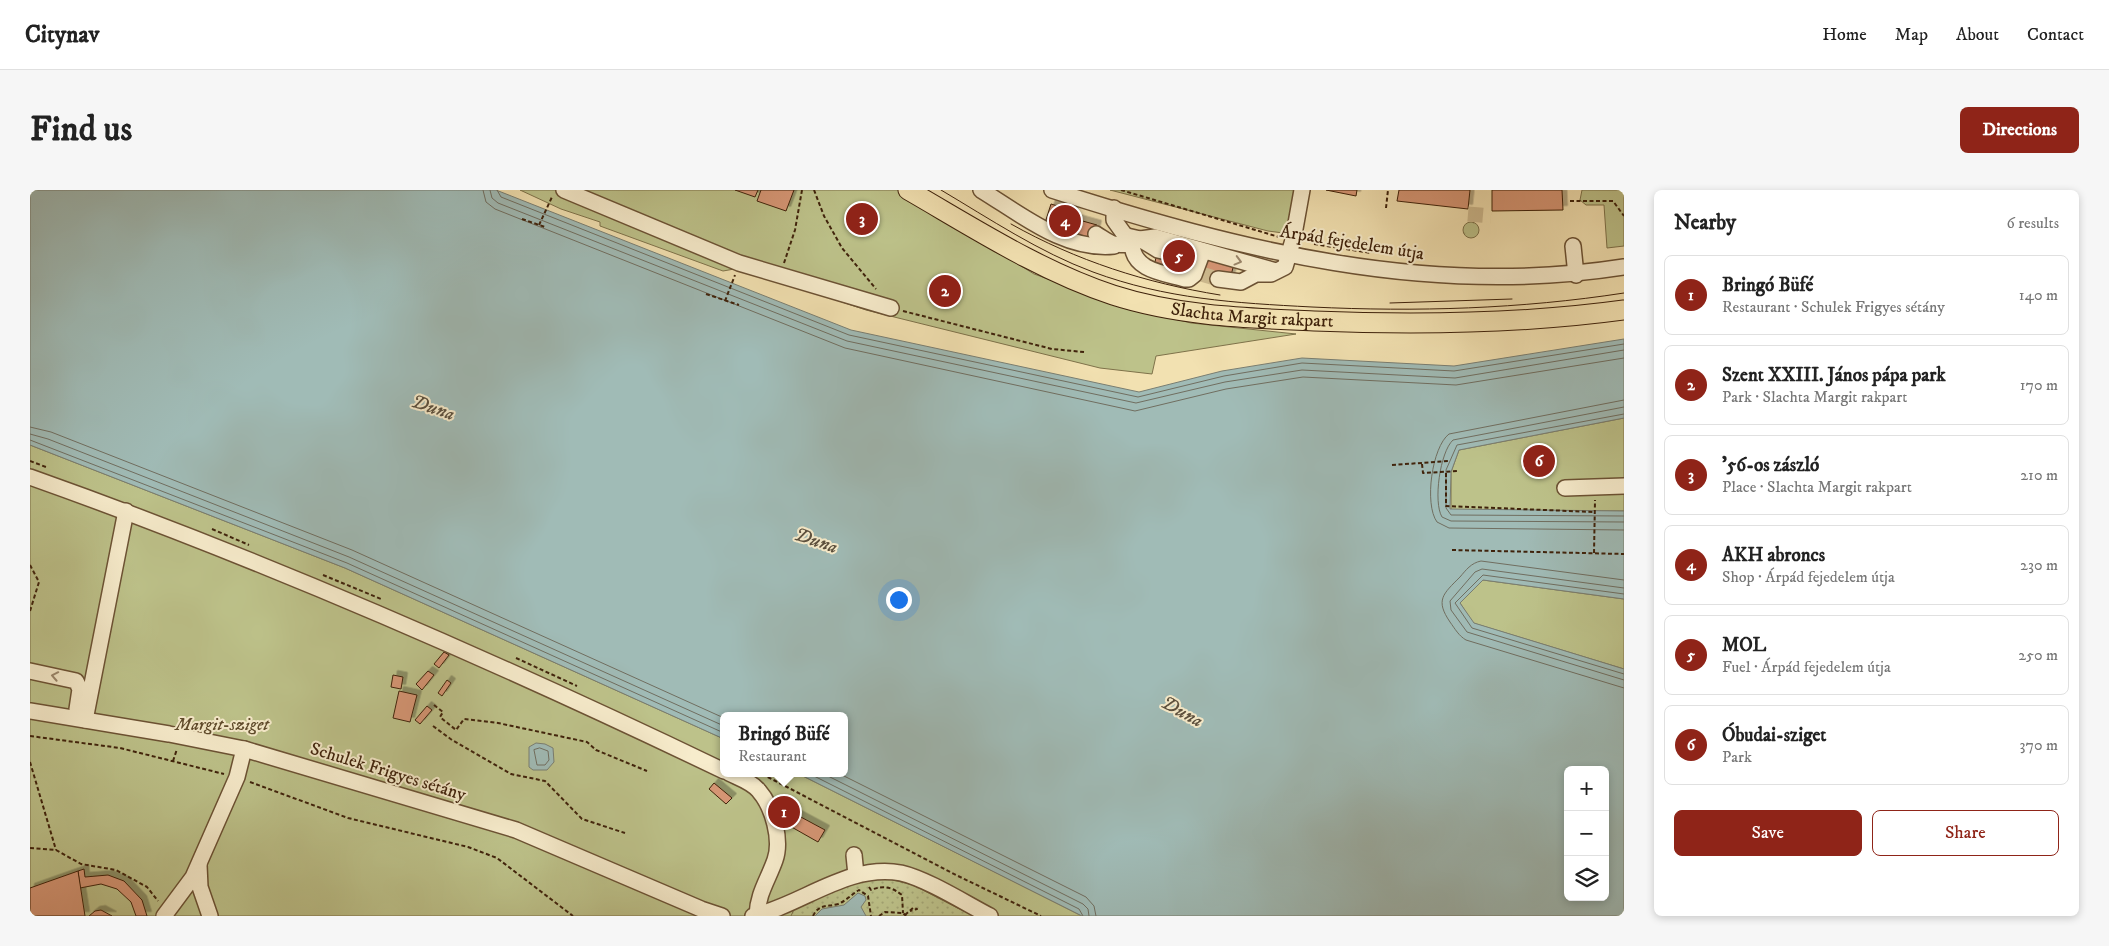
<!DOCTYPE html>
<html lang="en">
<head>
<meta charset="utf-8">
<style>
	body { margin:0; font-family:"IM FELL DW Pica",serif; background:#f6f6f6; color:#222 }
	.controls { position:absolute; right:15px; bottom:15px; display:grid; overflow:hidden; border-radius:8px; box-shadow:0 2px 8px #0003 }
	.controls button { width:45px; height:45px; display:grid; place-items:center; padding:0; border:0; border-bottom:1px solid #e0e0e0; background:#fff; color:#222; font:25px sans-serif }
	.you { position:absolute; left:868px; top:409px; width:18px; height:18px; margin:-12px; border:4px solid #fff; border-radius:50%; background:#1a73e8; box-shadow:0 0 0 8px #1a73e833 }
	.badge { display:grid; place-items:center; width:32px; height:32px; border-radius:50%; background:#8f2418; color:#fff; font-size:16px; font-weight:700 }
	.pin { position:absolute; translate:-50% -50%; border:2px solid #fff; box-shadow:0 1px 5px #0006 }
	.popup { position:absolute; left:690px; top:522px; width:128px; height:65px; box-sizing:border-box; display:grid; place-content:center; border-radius:8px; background:#fff; filter:drop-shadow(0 1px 4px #0005); font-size:16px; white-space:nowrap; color:#767676 }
	.popup b { font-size:19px; color:#222 }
	.popup::after { content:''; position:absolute; left:50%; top:100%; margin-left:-10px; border:10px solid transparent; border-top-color:#fff }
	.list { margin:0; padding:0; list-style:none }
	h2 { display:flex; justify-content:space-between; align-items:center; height:65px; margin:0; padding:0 20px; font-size:21px }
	h2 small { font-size:16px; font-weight:400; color:#767676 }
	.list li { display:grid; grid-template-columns:32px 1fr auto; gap:15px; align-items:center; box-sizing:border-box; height:80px; margin:0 10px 10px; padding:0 10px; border:1px solid #e0e0e0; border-radius:8px }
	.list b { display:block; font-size:19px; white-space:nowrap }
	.list p { margin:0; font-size:16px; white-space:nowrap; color:#767676 }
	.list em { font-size:16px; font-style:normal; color:#767676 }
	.actions { display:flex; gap:10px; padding:15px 20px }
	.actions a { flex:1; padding:11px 0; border:1px solid #8f2418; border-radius:8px; text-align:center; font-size:18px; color:#8f2418 }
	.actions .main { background:#8f2418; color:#fff }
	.icon { flex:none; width:28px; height:28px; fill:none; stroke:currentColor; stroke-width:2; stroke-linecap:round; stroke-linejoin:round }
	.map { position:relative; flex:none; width:1594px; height:726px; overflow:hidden; border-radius:8px }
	header { display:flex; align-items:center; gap:30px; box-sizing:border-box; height:70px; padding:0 25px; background:#fff; border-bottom:1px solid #e0e0e0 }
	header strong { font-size:24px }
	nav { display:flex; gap:28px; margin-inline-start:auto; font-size:18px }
	.intro { display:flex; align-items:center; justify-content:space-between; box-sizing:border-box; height:120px; padding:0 30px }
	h1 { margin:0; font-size:35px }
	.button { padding:12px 22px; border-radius:8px; background:#8f2418; color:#fff; font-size:18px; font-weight:700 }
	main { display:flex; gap:30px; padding:0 30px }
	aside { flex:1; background:#fff; border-radius:8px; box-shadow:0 2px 8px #0003 }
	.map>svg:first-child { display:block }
	.grass { fill:url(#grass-tufts); stroke:#7e724a }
	.park { fill:#bdc28a; stroke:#7e724a }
	.garden { fill:url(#garden-dots); stroke:#7e724a }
	.water { fill:#a0bbb6; stroke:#797e72; fill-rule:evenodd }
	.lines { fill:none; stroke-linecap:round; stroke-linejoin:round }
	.shore { stroke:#706e60; stroke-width:1 }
	.building { fill:#d69674; stroke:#3f220b; filter:url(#shadow) }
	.minor-tunnel { stroke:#cebb90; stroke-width:15; stroke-dasharray:15 8; stroke-linecap:butt }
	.minor-casing { stroke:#6c5234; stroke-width:18 }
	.major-casing { stroke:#3f220b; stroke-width:21 }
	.path { stroke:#3f220b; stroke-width:2; stroke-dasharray:4 2.5; stroke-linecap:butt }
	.minor { stroke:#f7eccc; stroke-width:15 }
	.major { stroke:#f2e1b1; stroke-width:19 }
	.tram { stroke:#3f220b; stroke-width:1 }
	.oneway { stroke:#9b876c }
	.labels { text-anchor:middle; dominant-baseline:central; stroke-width:4; stroke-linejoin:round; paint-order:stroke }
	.street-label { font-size:18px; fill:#3f220b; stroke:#f7eccc }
	.park-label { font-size:18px; font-style:italic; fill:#5e4a2b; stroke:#f7eccc }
	.water-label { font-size:19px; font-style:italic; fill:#5c503e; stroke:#f7eccc }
</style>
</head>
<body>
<header>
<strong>Citynav</strong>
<nav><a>Home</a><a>Map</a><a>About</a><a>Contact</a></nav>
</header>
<div class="intro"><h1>Find us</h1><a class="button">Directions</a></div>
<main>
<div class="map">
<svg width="1594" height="726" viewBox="0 0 1594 726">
	<defs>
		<pattern id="grass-tufts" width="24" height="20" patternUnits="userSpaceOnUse" patternTransform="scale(1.25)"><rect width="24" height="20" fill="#bdc28a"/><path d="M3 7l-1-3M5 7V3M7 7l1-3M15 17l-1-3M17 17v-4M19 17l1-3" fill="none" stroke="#a4a676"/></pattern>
		<pattern id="garden-dots" width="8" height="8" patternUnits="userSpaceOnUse" patternTransform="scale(1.25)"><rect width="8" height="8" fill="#bdc28a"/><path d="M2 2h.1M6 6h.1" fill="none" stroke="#a4a676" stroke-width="1.8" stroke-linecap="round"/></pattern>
		<filter id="shadow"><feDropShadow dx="4.5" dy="-4.5" stdDeviation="0" flood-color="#0004"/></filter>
	</defs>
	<rect width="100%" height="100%" fill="#f2e1b1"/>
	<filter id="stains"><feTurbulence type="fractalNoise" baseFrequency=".004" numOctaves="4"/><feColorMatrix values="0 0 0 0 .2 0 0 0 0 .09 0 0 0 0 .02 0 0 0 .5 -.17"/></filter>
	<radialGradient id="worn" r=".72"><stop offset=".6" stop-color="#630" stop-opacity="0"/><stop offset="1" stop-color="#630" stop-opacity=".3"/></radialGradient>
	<circle class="grass" cx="1441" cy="40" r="8"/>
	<g class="park">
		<polygon points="490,0 868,0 1004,84 1100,118 1161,133 1266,144 1126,166 1122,184 1070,178 836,120 710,78 693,81 570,36 570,32 531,19"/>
		<polygon points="1080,0 1264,0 1259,31 1253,43 1238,41"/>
		<polygon points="1552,0 1594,0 1594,56 1577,58 1574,15 1556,15 1550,10"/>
		<polygon points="1594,228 1594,321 1421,320 1421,282 1429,260"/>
		<polygon points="0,255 315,378 694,549 694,583 767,583 1052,726 0,726"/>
		<polygon points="1453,390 1594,409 1594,479 1443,433 1430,413"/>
	</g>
	<polygon class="garden" points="855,688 883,695 943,726 761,726 765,717 824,693"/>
	<g class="water">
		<path d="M0,0H466L821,140L1109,202L1192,181L1272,168L1424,176L1594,149V228L1429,260L1421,282L1420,319L1594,321V409L1453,390L1430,413L1444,433L1594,479V726H1052L767,583H814V526H694V549L315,378L0,255ZM1538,580H1575V707H1538Z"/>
		<polygon points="506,553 515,554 523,558 524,572 517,580 503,580 499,577 499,557"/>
		<polygon points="828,703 835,706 836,710 831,717 836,726 785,726 792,719 814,715"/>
	</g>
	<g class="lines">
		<g class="shore">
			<polyline points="453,0 456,12 465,19 815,158 1105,221 1196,199 1273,187 1426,195 1594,168"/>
			<polyline points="460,0 462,8 468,13 817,151 1106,213 1195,192 1272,180 1425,188 1594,160"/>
			<polyline points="467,0 471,7 819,145 1108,207 1194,186 1272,173 1424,181 1594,154"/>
			<path d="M1594,210L1419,244C1402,257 1394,314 1407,332L1419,338L1594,340"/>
			<path d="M1594,217L1423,250C1410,262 1403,312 1412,327L1421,331L1594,332"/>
			<polyline points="1594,224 1427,255 1416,280 1416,318 1421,325 1594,326"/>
			<polyline points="0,237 21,242 322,360 694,528"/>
			<polyline points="0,244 18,249 319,367 694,536"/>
			<polyline points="0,250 317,373 694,543"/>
			<path d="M1594,390L1451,371C1441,373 1436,380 1430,387C1413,404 1405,410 1420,432C1425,439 1429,446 1436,450L1594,498"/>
			<polyline points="1594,398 1452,379 1445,382 1420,411 1421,420 1437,442 1594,490"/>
			<polyline points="1594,404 1453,385 1425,413 1442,438 1594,484"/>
			<polygon points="510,558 518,561 519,570 515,575 507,575 504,560"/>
			<polyline points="778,583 1049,719 1053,726"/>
			<polyline points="792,583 1053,714 1058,719 1059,726"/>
			<polyline points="808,583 1056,707 1064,716 1066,726"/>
		</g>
	</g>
	<g class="building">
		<polygon points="705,0 728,0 725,7"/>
		<polygon points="731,0 764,0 756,21 727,11"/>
		<polygon points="1296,0 1327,0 1326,6"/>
		<polygon points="1369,0 1440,0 1438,19 1367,11"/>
		<polygon points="1462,0 1532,0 1533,20 1462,21"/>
		<polygon points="1021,14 1044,21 1042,28 1067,35 1063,50 1014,36"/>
		<polygon points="1131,47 1174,59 1166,88 1124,76"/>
		<polygon points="1172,65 1204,74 1200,89 1187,93 1166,88"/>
		<polygon points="414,462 419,465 409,478 404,474"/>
		<polygon points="398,481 404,485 392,500 386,494"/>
		<polygon points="363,485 373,487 371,499 361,497"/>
		<polygon points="417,490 421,493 412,506 408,503"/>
		<polygon points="369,501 387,505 380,532 363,528"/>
		<polygon points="397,516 402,520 390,534 385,530"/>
		<polygon points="684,593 702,608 696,614 679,599"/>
		<polygon points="756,619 795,640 788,652 758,635 752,634 748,625"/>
		<polygon points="54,679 55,687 78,685 94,691 112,710 117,726 106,726 101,712 87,699 71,694 50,698 48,681"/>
		<polygon points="48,681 55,726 0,726 0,698"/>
		<polygon points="71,720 82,726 59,726 65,721"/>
	</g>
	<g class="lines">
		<g class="minor-tunnel">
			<polyline points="1438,24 1461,26"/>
			<polyline points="1168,83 1188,89"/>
		</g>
		<g class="minor-casing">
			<g id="minor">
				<polyline points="534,0 709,73 861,118"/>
				<path d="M951,0C992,25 1035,61 1084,56"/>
				<path d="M1022,0C1209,60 1398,108 1594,77"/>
				<polyline points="1084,18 1084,30 1102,55"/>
				<path d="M1066,44C1082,54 1081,56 1102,54C1103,81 1134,83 1155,89H1159L1164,85L1173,61"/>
				<polyline points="1097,46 1110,49 1125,47 1246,81"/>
				<polyline points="1110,49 1128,60 1153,66"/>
				<polyline points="1543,56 1546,85"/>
				<polyline points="1188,89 1211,92 1226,84 1241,84 1255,77 1263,50 1272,0"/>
				<path d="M0,287C237,371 467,472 694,581"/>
				<polyline points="1535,298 1594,296"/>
				<polyline points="0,481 46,491 50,499 47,519"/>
				<polyline points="0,521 139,544 214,559 486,640 671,719 692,726"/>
				<polyline points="55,530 96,321"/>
				<path d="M699,583C709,588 722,592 729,601C743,617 752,650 745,670C738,690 728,703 727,725"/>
				<polyline points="824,665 826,685"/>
				<polyline points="169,675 170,697 180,726"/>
				<polyline points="134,726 163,687 207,587 214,559"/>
				<path d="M723,726C772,715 818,673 871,683C897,689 935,713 960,726"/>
			</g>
		</g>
		<g class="major-casing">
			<g id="major">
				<path id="s1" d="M878,0C944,38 1010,81 1083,105C1148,126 1216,128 1284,131C1387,135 1492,134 1594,120"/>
			</g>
		</g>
		<g class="path">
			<polyline points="784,0 794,26 812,58 846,99"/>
			<polyline points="1091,0 1249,47"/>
			<polyline points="1540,11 1583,11 1594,26"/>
			<polyline points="1356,18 1358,0"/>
			<polyline points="492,29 515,37"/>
			<polyline points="509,35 522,7"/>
			<polyline points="1284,54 1341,63"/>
			<polyline points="754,73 765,40 772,0"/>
			<polyline points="676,104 709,115"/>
			<polyline points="695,111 705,85"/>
			<polyline points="873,121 1022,159 1054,162"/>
			<polyline points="0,271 16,277"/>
			<polyline points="1392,274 1393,283 1429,281"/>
			<polyline points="1362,275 1419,271"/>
			<polyline points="1416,283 1416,316 1564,322"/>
			<polyline points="182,339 219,355"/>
			<polyline points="1422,360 1594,364"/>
			<polyline points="1564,363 1565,310"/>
			<polyline points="0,375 9,392 0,421"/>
			<polyline points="293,385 351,409"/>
			<polyline points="486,468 547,496"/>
			<polyline points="404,515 413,522 410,527 426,540 434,529 468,533 557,552 566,560 617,581"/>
			<polyline points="403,536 422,550 481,584 515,591 552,629 595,643"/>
			<polyline points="0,546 90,558 194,584"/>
			<polyline points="143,571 147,559"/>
			<polyline points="0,572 26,660"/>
			<polyline points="732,584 926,685 1011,726"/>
			<polyline points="220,592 318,628 438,657 467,668 543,726"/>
			<polyline points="0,658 26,660 51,674 86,680 117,697 128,711"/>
			<path d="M839,697L841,700C853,695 862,697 872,705L873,723"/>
			<polyline points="875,725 883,718 887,719 880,721"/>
			<path d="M783,726C789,714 796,717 808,714C816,711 822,704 829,700L838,706L841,726"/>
			<polyline points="849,726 855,722 873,723 876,726"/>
		</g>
		<use href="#minor" class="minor"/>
		<use href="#major" class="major"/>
		<g class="tram">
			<path d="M911,0C960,29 1009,62 1063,82C1136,109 1205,113 1282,117C1387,122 1490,119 1594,103"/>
			<path d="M981,34C1047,71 1116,93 1190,105"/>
			<polyline points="1360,113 1482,109"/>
		</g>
	</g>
	<defs><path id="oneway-chevron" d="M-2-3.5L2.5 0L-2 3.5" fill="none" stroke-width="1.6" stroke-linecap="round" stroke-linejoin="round" transform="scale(1.25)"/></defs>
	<g class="oneway">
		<use href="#oneway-chevron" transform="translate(1208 71) rotate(15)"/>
		<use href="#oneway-chevron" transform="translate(25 486) rotate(-169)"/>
	</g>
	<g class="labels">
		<g class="street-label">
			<text transform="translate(1322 53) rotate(9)">Árpád fejedelem útja</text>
			<text stroke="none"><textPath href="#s1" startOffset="372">Slachta Margit rakpart</textPath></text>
			<text transform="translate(358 582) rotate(17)">Schulek Frigyes sétány</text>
		</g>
		<g class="park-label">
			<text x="192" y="535">Margit-sziget</text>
		</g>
		<g class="water-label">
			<text transform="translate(403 218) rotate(19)">Duna</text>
			<text transform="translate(786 351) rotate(19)">Duna</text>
			<text transform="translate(1152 522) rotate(29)">Duna</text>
		</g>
	</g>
	<rect width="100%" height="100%" filter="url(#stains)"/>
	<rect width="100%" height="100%" fill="url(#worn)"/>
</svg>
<div class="controls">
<button>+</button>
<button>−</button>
<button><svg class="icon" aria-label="layers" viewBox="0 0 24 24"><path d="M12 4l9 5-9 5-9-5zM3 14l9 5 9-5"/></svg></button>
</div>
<div class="you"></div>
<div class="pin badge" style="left:754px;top:622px">1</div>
<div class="popup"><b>Bringó Büfé</b>Restaurant</div>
<div class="pin badge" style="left:915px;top:101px">2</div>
<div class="pin badge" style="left:832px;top:29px">3</div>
<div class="pin badge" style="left:1035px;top:31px">4</div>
<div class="pin badge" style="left:1149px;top:66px">5</div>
<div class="pin badge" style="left:1509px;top:271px">6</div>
</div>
<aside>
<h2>Nearby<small>6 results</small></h2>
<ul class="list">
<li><span class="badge">1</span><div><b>Bringó Büfé</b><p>Restaurant · Schulek Frigyes sétány</p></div><em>140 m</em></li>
<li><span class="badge">2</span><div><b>Szent XXIII. János pápa park</b><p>Park · Slachta Margit rakpart</p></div><em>170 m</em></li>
<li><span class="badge">3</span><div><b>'56-os zászló</b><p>Place · Slachta Margit rakpart</p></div><em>210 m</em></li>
<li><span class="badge">4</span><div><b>AKH abroncs</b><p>Shop · Árpád fejedelem útja</p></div><em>230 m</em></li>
<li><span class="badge">5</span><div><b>MOL</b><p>Fuel · Árpád fejedelem útja</p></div><em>250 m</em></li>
<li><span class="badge">6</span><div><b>Óbudai-sziget</b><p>Park</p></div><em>370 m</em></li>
</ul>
<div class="actions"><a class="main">Save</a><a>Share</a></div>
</aside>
</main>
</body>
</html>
